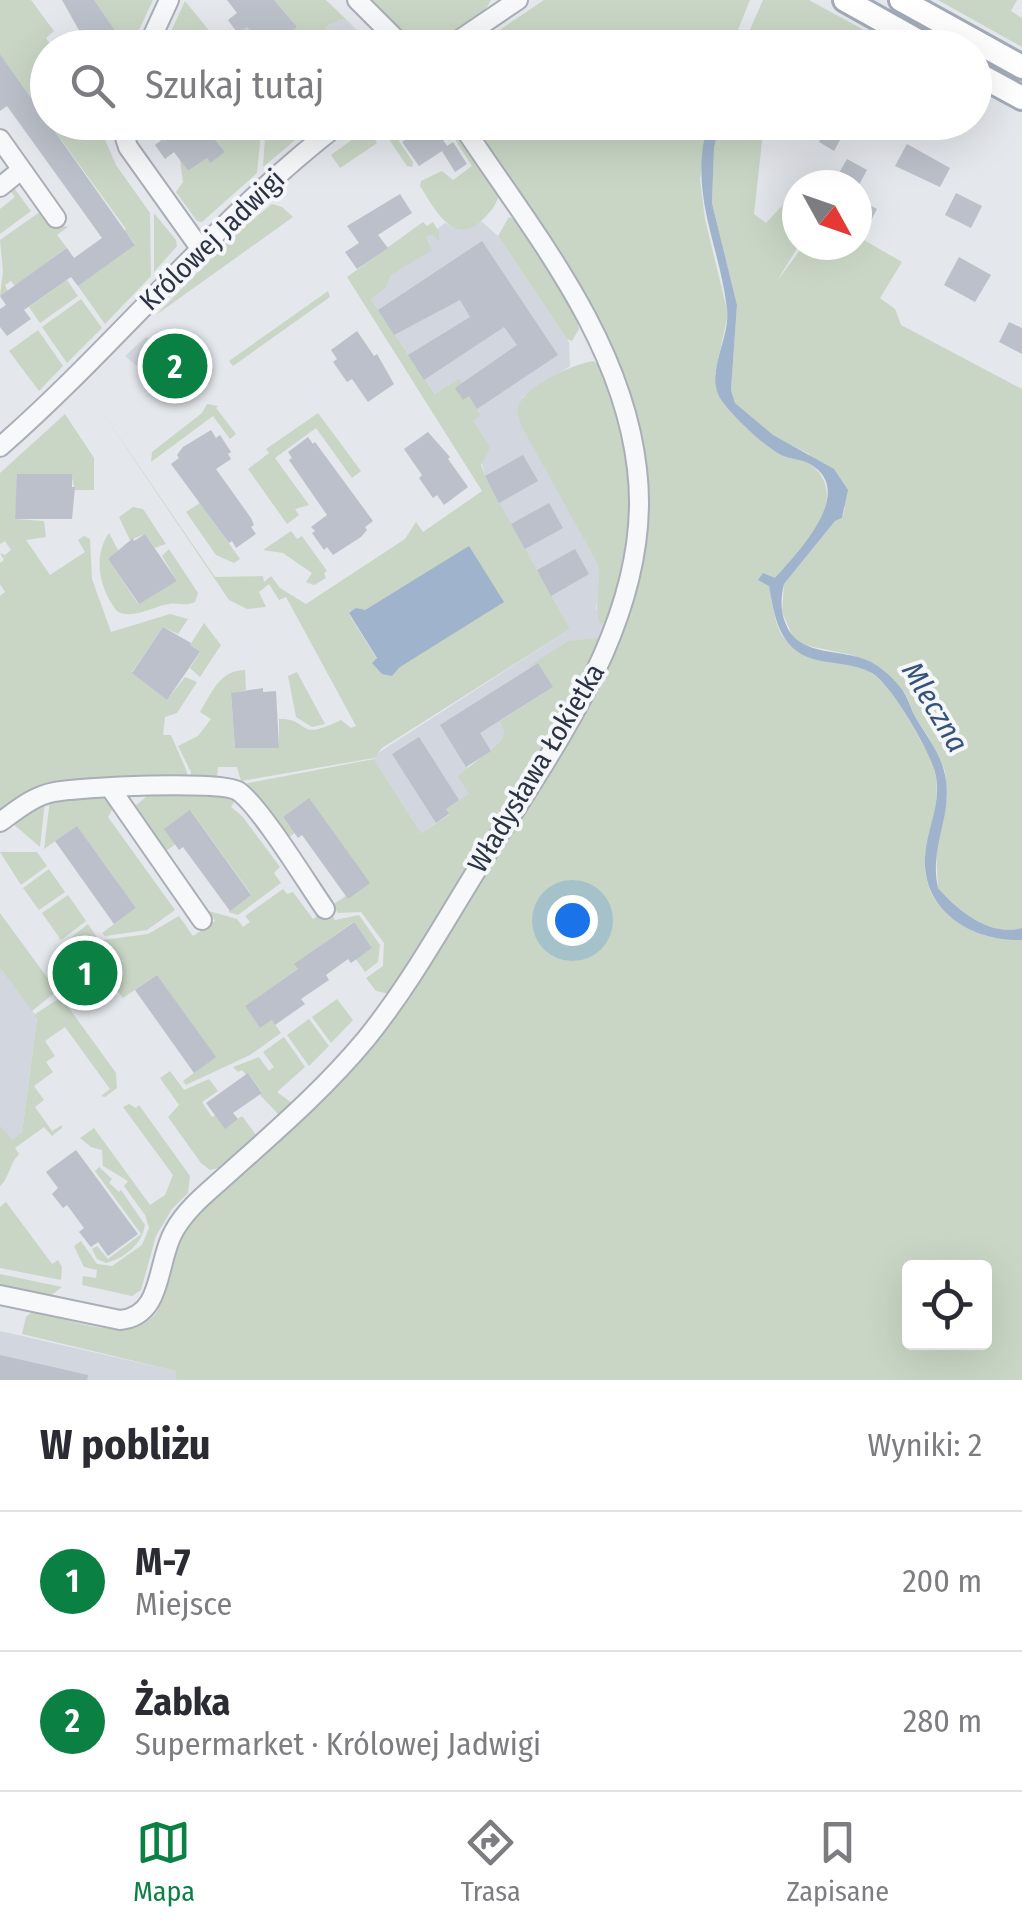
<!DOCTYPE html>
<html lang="pl">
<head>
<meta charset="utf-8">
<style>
	body { margin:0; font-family:"Fira Sans Condensed",sans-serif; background:#f7f7f7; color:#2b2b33 }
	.controls { position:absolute; right:30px; bottom:30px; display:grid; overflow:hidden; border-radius:10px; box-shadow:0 10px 40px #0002 }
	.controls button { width:90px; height:90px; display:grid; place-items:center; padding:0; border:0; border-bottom:2px solid #e1e1e2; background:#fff; color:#2b2b33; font:50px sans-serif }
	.compass { position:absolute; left:782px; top:170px; width:90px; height:90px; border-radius:50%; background:#fff; box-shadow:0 10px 40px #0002; rotate:130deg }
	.you { position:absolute; left:572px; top:920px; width:35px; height:35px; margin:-25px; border:8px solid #fff; border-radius:50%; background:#1a73e8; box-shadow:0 0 0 15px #1a73e833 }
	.badge { display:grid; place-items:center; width:65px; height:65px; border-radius:50%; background:#0b8043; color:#fff; font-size:32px; font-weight:700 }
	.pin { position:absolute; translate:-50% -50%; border:5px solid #fff; box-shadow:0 2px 10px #0006 }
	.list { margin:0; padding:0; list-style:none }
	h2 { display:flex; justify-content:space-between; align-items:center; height:130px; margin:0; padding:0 40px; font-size:42px }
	h2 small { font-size:32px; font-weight:400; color:#7c7c81 }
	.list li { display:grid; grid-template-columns:65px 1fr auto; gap:30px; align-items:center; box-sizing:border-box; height:140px; padding:0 40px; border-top:2px solid #e1e1e2 }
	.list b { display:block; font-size:38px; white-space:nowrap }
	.list p { margin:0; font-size:32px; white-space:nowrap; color:#7c7c81 }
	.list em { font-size:32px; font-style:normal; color:#7c7c81 }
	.icon { flex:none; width:55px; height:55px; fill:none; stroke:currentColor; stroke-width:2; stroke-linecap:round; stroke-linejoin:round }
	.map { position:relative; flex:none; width:1022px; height:1380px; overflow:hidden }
	.search { position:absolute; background:#fff; box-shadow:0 10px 40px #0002; left:30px; right:30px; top:30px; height:110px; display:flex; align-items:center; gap:25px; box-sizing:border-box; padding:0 35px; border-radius:55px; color:#7c7c81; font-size:38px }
	.sheet { height:410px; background:#fff }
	nav { display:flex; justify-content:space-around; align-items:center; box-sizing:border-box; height:140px; border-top:2px solid #e1e1e2; background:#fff; font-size:28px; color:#7c7c81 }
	nav a { display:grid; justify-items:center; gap:5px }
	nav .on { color:#0b8043 }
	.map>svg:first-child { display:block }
	.built { fill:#d2d6de }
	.green { fill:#c9d6c5; fill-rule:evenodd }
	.water { fill:#9fb4cc }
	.building { fill:#bbc0ca }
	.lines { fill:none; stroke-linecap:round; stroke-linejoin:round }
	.minor-casing { stroke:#a9aeb7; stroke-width:22 }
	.major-casing { stroke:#a3abb8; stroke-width:28 }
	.minor { stroke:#f7f8fa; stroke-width:18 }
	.major { stroke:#fff; stroke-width:22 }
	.labels { text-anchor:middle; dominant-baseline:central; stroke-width:8; stroke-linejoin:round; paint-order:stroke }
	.street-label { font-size:28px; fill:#2b3445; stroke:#f4f6f9 }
	.water-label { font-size:30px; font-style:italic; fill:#34527a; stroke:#f4f6f9 }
</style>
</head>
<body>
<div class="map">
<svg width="1022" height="1380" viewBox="0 0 1022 1380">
	<rect width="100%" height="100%" fill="#e4e7ec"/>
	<g class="built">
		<polygon points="345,19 373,47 313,48 322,31 335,21"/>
		<polygon points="481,221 498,236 569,342 570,366 523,397 518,416 597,563 602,577 596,608 603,624 607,623 601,640 568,641 553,687 500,721 504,733 501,741 467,767 470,794 449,814 421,833 374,759 375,755 570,629 485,476 472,421 481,414 469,397 463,400 455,388 461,383 436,395 371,299 386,288 391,275 430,243 427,237 445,223 459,229"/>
		<polygon points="167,330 208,384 181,403 125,356 146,337 152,339"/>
		<polygon points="0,968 37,1017 22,1133 0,1154"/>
		<polygon points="0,1331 176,1371 176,1380 0,1380"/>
	</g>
	<g class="green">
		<polygon points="0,0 31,0 54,31 46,38 52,47 48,48 47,120 0,54"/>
		<polygon points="94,0 153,0 131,47 109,47 121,39"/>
		<path d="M274,0H326L375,47L345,19C323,23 323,34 313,47H253L252,42L246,46L238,34L247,27L261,46L279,33L283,38L297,27Z"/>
		<path d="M370,0H491C482,20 445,44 423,47L413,42Z"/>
		<polygon points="544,0 750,0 731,47 473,48"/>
		<polygon points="763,0 809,0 895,47 881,47 863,38 858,47 742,48"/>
		<polygon points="938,0 1017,0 1011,11 1022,18 1022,47"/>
		<polygon points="185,1 216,39 204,47 164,47"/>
		<polygon points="49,123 101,123 99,126 116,165 150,213 151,276 105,324 78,286 135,244 128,235 122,239 119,235 126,229"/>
		<polygon points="200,123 262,123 257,173 202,222 197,221 176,192 183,182 180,160 188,171 207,158 210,162 225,152"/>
		<polygon points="266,123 288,123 300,136 263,167"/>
		<polygon points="378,123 418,123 397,138 413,162 412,167 407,166"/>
		<path d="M436,123H450L499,195C496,206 489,214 480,222C452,246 433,206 420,186L421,181L442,171L453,180L472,166L454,138L449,141Z"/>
		<path d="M471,123H708L700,179L705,219L728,314L715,374C731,397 745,426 766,444C779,455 802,455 815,468C852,505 793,558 769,585C778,645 784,650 843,664C855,666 869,669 878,678C898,697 915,730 928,754C946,787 932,816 926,850C916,908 971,942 1022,940V1380H176V1371L22,1334L26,1317L33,1311C73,1320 149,1353 163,1297C171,1267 175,1243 194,1218L411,991L594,696L617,644L640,566L647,523L648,480L637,417L625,378L590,304ZM910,1268H984V1342H910Z"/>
		<path d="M720,123H764L754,214L766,223L790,197L797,202L799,245L777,281L804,245H857V236L902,262L880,298L895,309L901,325L1022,389V928C988,937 960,911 938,888L936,850L947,798L945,771L928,736L915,717L906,694L885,672L852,655L804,645L793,637L782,612L784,584L835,521L842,518L845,508L809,454L773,436L735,403L731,390L737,305L712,203L714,148Z"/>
		<polygon points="367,129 377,143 340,168 331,155"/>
		<polygon points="11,184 31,211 0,234 0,209 15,197 8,188"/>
		<polygon points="272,204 282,207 293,217 156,315 236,233"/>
		<polygon points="44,209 54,223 68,227 57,235 67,248 15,286 11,281 5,285 8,291 0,296 3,271 0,240"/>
		<polygon points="154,213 176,240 177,246 154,272"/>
		<polygon points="509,217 514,219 576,313 579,329 572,341 567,339 498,236"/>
		<path d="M423,222L427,226L433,222L439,232V241L432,234L427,237L432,250L391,275L386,288L371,299L435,394L459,379L462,383L456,388L463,400L469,396L481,415L473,421L490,447L481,465L485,476L570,629L382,748L374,758L241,781L237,767H218L217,778L191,779V772L178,746L198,736L211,719L200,712C212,692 220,670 245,670L246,690L231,694L235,748H279V719C311,718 295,743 341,720L351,728L356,726L286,597L279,600L269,584L259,592L266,607L247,609L229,600L98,406L215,577L263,576L264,582L271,576L280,588L306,604L405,539L416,522L423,532L482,491L347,277ZM469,547L400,667L392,676L373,663L377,659L349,614L365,610Z"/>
		<polygon points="67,280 78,296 40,323 29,307"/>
		<polygon points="328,291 330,297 233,366 229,361"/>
		<polygon points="81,299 102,328 67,363 42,327"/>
		<polygon points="38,330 63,366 39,391 9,351"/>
		<path d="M594,361C606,370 609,388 614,402C642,480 628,546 607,623L600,624C592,603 604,584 597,563L521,425C518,416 515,409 521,401C532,384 575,363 594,361Z"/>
		<polygon points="207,404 218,406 216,408 236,434 230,439 213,416 151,462 152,452 202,413"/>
		<polygon points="318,413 361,471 352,478 316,428 275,458 309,505 295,509 299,515 287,524 248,469 269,453 266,449"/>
		<polygon points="65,414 94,458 94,490 75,490 71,474 18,474 15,519 44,521 46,537 26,540 50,575 85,552 78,540 84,536 90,539 92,579 111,632 170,614 188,619 178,634 163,627 132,672 167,700 185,677 197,682 177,713 165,717 163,735 171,735 187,772 187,779 61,785 0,814 0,596 5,592 0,584 0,563 4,560 0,553 5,555 11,550 5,541 0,544 0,473"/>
		<polygon points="200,503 240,559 234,563 216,555 186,512"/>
		<polygon points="133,507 143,509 166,544 155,548 145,534 130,540 119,517"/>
		<polygon points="291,531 297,539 302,536 327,571 324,573 326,578 314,585 306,582 312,573 283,553 263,550"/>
		<path d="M109,533L119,552L108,559L138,604L177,581L162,556L169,549L198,593L195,602C184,607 180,602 169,604C151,607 135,619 118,612C100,591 92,557 109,533Z"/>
		<polygon points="204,623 221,645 200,677 190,668 200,653 190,645"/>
		<polygon points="597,638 601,640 563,718 389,994 376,991 366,978 383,966 384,943 361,912 338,913 332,905 346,896 308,799 283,817 290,827 295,824 299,830 284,841 243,784 374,759 421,833 449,815 446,809 469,794 458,776 501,741 504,733 500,721 553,687 538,663 526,668 568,641"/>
		<polygon points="297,672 325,724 312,727 296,717 288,676"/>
		<polygon points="215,790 236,799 231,807 242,816 280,867 274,873 281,883 238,915 228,912 251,894 191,811 180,841 166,851 135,806 151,793"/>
		<polygon points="99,795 106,796 114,806 108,817 175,910 147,930 105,936 102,933 136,908 77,826 44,849 50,800"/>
		<polygon points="45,801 40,847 11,822"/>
		<polygon points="0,852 37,852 47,866 21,885"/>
		<polygon points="49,869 65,892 39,910 23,888"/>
		<path d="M283,889L287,894L293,892L313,919L327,909L335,920L359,915L380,945L378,962L365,972L353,955H362L372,948L353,922L295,964L298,969L245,1006L260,1028L272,1020L281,1033L250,1055L186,1085L183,1081L215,1057L157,975L123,998L103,971L107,967C101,959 97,950 103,940L148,934L179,916L193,936L215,921L209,911L237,919L243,927L250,922L245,916Z"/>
		<polygon points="68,895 86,921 61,940 42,913"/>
		<polygon points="0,913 57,991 32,1011 0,968"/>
		<polygon points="88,924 96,936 97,956 93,960 63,944"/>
		<path d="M61,997L116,1073L117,1088L105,1097L101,1096L110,1089L65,1027L45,1041L55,1056L46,1062L53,1072L34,1086L44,1100L35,1107L52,1131L62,1125V1128L52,1136L44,1127L15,1148L19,1154C9,1164 9,1179 0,1186V1126L12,1140L22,1133L37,1018L34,1015Z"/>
		<polygon points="337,999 353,1020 331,1043 312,1017"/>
		<polygon points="309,1019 329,1046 309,1066 287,1035"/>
		<polygon points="284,1037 305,1067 277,1092 292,1103 279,1115 260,1095 262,1092 249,1074 246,1075 242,1070 238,1072 233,1067 259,1057 269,1071 274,1067 263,1052"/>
		<polygon points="170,1071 184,1090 209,1079 218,1091 202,1102 212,1117 215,1115 225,1128 242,1116 256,1135 222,1167 210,1170 201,1163 168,1117 179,1105 160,1078"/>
		<polygon points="129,1104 136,1108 139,1105 190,1176 188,1193 172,1209 156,1236 141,1290 132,1296 82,1285 83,1276 96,1278 97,1270 84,1267 74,1246 81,1241 97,1264 112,1266 142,1245 149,1228 145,1215 124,1186 128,1181 103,1166 102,1150 91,1147 80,1138 94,1128 150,1205 165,1195 173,1175 123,1107"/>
		<path d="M99,1167L112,1179L109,1183L119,1192L121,1190L145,1225C142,1244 125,1258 106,1263L97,1259L92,1249L97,1246L108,1259L141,1234L95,1171Z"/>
		<polygon points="6,1202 52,1264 58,1260 62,1267 61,1280 0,1268 0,1207"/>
		<polygon points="0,1274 62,1287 50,1296 0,1285"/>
	</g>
	<g class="water">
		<path d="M708,123H720L714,148L712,203L737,305L731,390L735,403L773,435L834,469L848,490L842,518L835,521L784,584C781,596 780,610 785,622C798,659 842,647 871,662C882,668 892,677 900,687C909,697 910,709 917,720C938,753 952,771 945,813C940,839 932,861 938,888C959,911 989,937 1022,928V940C973,942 922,912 925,857C927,824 947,795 931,761C922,739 891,685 872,673C853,663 832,664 813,659C779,649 774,615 769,586L758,580L763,573L775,578C796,554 858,492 810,464C801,459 790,459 781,455C764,446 731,415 720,398C705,372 731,337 727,309C719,241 688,195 708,123Z"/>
		<polygon points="469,546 504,602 400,667 392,676 382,674 372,663 377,658 349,613 356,608 365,610"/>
	</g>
	<g class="building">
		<polygon points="62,0 94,0 121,39 109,48 89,48"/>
		<polygon points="227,0 274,0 297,27 283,38 279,33 261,46 247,27 238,34 228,20 237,13"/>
		<polygon points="0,54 135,245 78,286 71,277 24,310 31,319 7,336 0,327 0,309 6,305 0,296 67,248 74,258 102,238 7,106 0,111"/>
		<polygon points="153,122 200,122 225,152 210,163 207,158 188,171 174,152 165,159 155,145 164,138"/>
		<polygon points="431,122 447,146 453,142 467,164 455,172 442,151 419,166 402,142"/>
		<polygon points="830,122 850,122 834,151 819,142"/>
		<polygon points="907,144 950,168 940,187 895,166"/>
		<polygon points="847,159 867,170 859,185 844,185 835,180"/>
		<polygon points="956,193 982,206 971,228 945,215"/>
		<polygon points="400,194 412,213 378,235 388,248 357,269 345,252 359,243 347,226"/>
		<polygon points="857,198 877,209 866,230 857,225"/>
		<polygon points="482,241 558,355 477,409 469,396 463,400 455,388 517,345 504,327 424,380 408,355 470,317 460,300 394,335 378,310"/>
		<polygon points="959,257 991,275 975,302 944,285"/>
		<polygon points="1009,322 1022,328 1022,354 999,342"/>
		<polygon points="357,331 374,356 377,354 394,384 368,402 352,379 347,382 333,362 337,359 331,350"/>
		<polygon points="179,347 194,368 171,385 156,364"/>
		<polygon points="211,430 216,438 220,435 231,452 228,454 231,459 216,469 251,518 254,525 251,527 256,534 236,548 232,541 229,543 171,464 179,458 177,455 183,447"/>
		<polygon points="428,432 450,457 448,459 468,487 444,505 437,495 433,498 419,478 422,475 404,449"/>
		<polygon points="308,437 313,444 315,442 373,521 365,527 367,530 361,537 333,555 327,547 324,550 312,533 315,531 311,527 327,515 289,460 292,458 288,452"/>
		<polygon points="523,455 538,481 499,503 485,476"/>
		<polygon points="17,474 72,474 72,487 75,487 72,519 15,519"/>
		<polygon points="549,503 563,528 525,549 511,524"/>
		<polygon points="145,534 177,581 139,604 108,559 133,538 134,541"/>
		<polygon points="575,549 589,574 551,596 537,570"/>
		<polygon points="163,627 191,643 190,645 200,652 167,700 132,673"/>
		<polygon points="538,663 553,687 480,733 491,751 466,767 440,725"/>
		<polygon points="263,688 263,692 276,691 279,748 235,748 231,693"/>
		<polygon points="419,737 459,800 446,809 449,814 436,823 392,754"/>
		<polygon points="309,798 370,883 348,899 302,835 298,838 283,817"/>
		<polygon points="190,810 251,895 230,911 183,847 179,850 164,829"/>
		<polygon points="77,826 136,908 114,924 55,841"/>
		<polygon points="354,922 372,948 351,963 348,959 326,975 329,980 301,999 305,1004 275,1025 272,1020 260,1028 245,1006 298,969 294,964"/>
		<polygon points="157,975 216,1057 194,1073 135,990"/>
		<polygon points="248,1073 262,1093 233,1113 238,1119 225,1129 206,1103"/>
		<polygon points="76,1150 138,1234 108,1256 98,1242 91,1247 79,1232 84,1228 67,1205 63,1208 52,1194 58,1188 46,1172"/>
		<polygon points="0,1355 88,1375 87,1380 0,1380"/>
	</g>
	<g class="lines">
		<g class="minor-casing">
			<g id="minor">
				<polyline points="357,0 405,48"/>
				<polyline points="147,48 169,0"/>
				<polyline points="447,48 518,0"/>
				<polyline points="120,122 128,147 200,248"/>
				<polyline points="0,139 56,218"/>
				<polyline points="0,187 21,170"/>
				<path d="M0,447C119,343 216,218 342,122"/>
				<polyline points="111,789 202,920"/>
				<path d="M0,822C17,810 33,796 54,792C80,787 220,780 238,791C260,806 307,883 325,909"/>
				<path d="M0,1295L120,1320C164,1316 156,1262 174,1231C185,1211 203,1196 220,1181C270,1136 323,1091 366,1039C409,986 442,926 478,868C551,751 655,615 637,469C622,337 531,230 460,122"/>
			</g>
		</g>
		<g class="major-casing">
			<g id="major">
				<polyline points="845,0 931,48"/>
				<polyline points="901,0 1022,67"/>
				<polyline points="974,72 1022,98"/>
			</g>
		</g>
		<use href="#minor" class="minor"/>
		<use href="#major" class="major"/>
	</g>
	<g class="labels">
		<g class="street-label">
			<text transform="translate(212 240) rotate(-44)">Królowej Jadwigi</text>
			<text transform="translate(536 768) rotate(-59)">Władysława Łokietka</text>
		</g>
		<g class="water-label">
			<text transform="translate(935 707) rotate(59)">Mleczna</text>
		</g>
	</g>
</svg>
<div class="controls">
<button><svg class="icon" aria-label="locate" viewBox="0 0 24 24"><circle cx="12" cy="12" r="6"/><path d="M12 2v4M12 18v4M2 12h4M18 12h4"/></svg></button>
</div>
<svg class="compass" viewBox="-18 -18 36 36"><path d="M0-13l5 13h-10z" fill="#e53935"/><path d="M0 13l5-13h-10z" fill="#7c7c81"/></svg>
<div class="you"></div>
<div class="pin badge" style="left:85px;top:973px">1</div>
<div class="pin badge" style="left:175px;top:366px">2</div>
<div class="search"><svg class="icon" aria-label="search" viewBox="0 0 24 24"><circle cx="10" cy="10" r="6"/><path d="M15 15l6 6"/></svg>Szukaj tutaj</div>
</div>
<section class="sheet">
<h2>W pobliżu<small>Wyniki: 2</small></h2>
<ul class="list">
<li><span class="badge">1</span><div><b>M-7</b><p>Miejsce</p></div><em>200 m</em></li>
<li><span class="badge">2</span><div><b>Żabka</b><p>Supermarket · Królowej Jadwigi</p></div><em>280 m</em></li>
</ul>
</section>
<nav>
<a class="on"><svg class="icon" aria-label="map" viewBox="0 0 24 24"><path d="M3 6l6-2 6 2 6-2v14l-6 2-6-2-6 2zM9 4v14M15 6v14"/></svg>Mapa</a>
<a><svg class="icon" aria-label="directions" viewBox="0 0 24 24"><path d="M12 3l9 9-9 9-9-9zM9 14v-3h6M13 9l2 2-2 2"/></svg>Trasa</a>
<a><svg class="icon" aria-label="saved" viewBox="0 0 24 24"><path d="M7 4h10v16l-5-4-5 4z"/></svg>Zapisane</a>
</nav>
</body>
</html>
